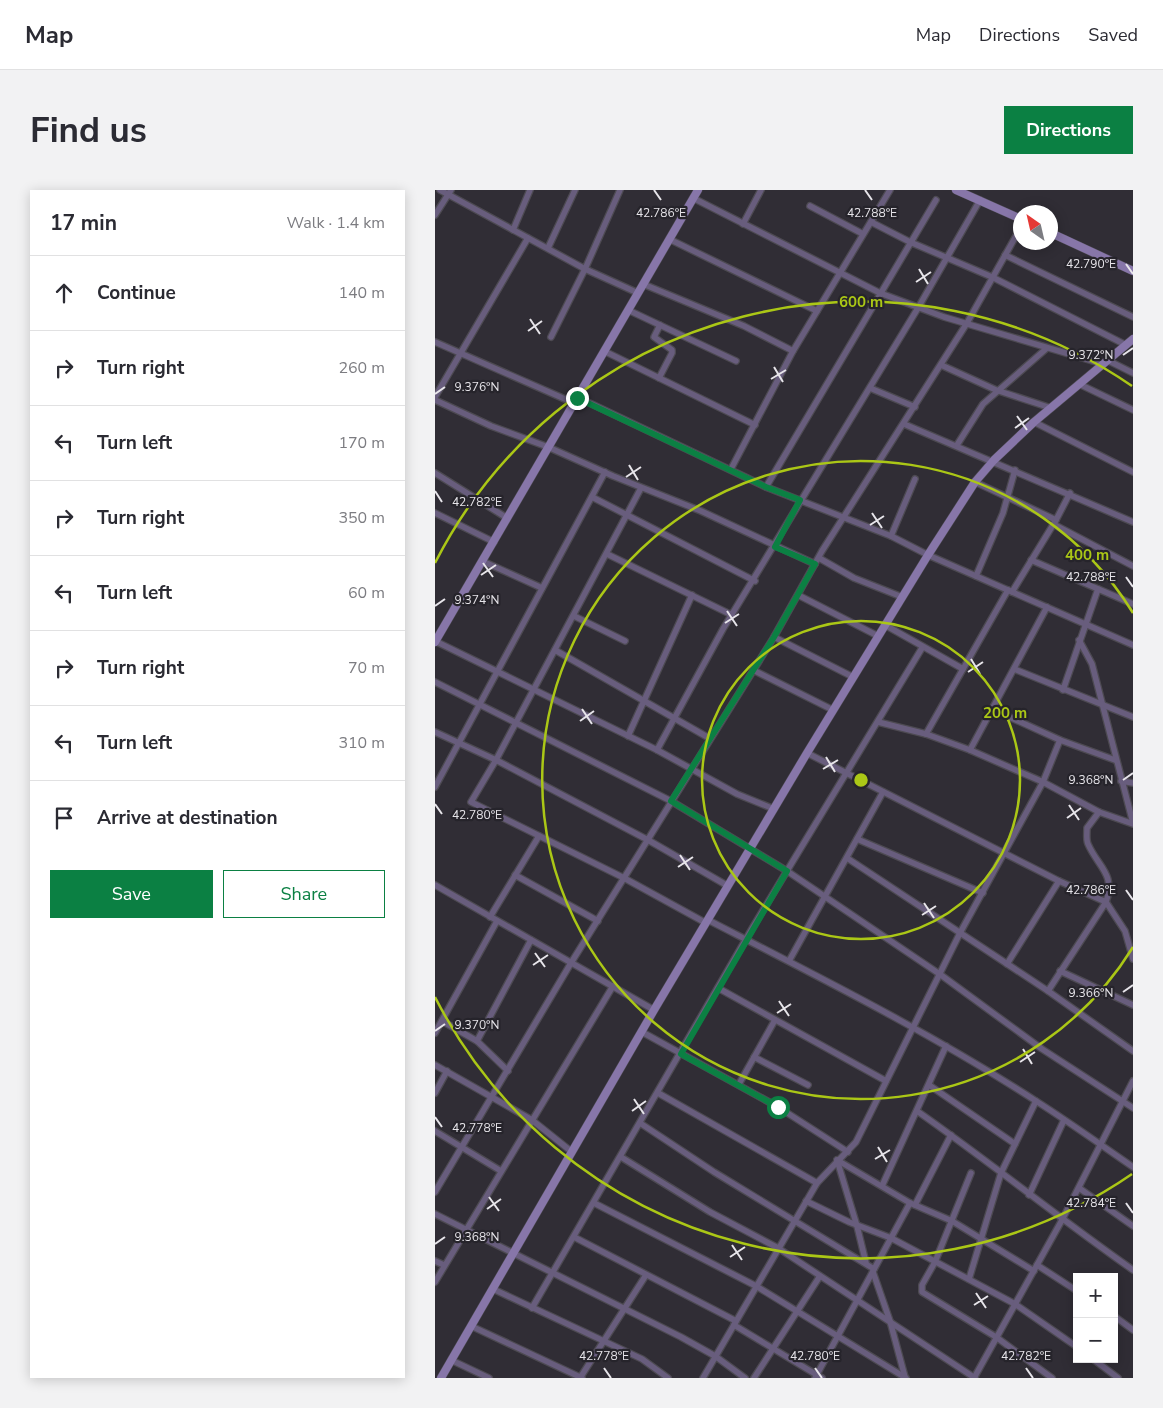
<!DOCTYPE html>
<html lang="en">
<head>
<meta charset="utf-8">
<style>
	body { margin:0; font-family:"Nunito Sans",sans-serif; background:#f2f2f3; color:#2b2b33 }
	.controls { position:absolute; right:15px; bottom:15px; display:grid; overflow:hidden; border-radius:0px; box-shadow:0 2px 12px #0003 }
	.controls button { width:45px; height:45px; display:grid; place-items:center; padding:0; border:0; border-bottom:1px solid #e1e1e2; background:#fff; color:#2b2b33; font:25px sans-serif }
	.compass { position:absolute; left:578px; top:15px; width:45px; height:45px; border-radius:50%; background:#fff; box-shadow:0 2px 12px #0003; rotate:326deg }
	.stop { position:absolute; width:15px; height:15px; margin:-11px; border:4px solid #0b8043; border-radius:50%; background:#fff }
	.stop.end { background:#0b8043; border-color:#fff; box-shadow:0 1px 5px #0008 }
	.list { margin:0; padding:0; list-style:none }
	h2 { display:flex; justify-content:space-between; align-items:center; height:65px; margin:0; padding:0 20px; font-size:21px }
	h2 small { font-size:16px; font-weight:400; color:#7c7c81 }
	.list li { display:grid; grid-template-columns:32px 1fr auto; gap:15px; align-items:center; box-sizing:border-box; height:75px; padding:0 20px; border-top:1px solid #e1e1e2 }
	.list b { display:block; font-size:19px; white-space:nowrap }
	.list em { font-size:16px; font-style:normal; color:#7c7c81 }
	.actions { display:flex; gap:10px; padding:15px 20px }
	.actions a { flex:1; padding:11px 0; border:1px solid #0b8043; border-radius:0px; text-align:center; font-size:18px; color:#0b8043 }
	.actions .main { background:#0b8043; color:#fff }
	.icon { flex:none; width:28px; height:28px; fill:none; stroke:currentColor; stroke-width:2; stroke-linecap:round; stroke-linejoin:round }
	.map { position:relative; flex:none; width:698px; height:1188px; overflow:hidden; border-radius:0px }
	header { display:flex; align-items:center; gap:30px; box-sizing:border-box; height:70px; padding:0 25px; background:#fff; border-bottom:1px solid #e1e1e2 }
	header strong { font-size:24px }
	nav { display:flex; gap:28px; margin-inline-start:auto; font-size:18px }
	.intro { display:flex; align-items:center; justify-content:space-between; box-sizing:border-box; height:120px; padding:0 30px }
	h1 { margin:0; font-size:35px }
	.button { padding:12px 22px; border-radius:0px; background:#0b8043; color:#fff; font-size:18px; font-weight:700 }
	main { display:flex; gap:30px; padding:0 30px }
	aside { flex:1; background:#fff; border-radius:0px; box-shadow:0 2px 12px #0003 }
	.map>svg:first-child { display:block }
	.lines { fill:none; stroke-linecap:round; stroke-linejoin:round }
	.street-casing { stroke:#4d4a52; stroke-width:8 }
	.secondary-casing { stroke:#4d4a52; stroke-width:9 }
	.street { stroke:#685d7d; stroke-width:5.5 }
	.secondary { stroke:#8776a9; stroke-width:8 }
	.route { stroke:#0b8043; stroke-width:6 }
	.ticks { fill:none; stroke:#e7e5ea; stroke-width:2 }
	.ring { fill:none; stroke:#abc716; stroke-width:2.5 }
	.ticks-label { font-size:12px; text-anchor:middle; fill:#e7e5ea; stroke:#26242b; stroke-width:4.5; stroke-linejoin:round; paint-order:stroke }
	.centre { fill:#abc716; stroke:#26242b; stroke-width:2.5 }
	.ring-label { font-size:15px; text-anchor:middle; font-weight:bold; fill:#abc716; stroke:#26242b; stroke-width:4.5; stroke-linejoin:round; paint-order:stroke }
</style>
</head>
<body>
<header>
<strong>Map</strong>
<nav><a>Map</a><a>Directions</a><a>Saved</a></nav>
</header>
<div class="intro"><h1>Find us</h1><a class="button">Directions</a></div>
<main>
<aside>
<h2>17 min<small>Walk · 1.4 km</small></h2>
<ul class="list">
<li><svg class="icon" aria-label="ahead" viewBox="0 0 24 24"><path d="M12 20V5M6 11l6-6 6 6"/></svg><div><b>Continue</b></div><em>140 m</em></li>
<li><svg class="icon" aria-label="right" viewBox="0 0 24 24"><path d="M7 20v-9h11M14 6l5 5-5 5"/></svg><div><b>Turn right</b></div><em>260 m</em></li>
<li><svg class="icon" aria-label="left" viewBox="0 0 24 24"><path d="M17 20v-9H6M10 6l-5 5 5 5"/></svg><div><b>Turn left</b></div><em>170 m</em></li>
<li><svg class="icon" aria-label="right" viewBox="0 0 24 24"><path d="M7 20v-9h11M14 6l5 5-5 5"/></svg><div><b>Turn right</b></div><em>350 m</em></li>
<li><svg class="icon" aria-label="left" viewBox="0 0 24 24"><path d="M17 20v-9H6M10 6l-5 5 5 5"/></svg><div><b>Turn left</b></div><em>60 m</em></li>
<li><svg class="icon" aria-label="right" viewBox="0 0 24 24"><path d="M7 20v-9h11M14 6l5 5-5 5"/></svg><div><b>Turn right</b></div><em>70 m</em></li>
<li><svg class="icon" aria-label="left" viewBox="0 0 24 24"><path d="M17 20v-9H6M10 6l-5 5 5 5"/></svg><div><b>Turn left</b></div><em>310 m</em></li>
<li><svg class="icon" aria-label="arrive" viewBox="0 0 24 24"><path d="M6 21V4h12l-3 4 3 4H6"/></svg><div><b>Arrive at destination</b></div></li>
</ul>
<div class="actions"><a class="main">Save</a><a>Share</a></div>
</aside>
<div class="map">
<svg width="698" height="1188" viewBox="0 0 698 1188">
	<rect width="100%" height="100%" fill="#302d35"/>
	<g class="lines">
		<g class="street-casing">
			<g id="street">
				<polyline points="5,0 150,79 203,103"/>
				<polyline points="258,8 445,103 509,127 668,174"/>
				<polyline points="375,16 428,44"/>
				<polyline points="0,25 16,0"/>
				<polyline points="436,32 475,52 557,87 691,155"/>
				<polyline points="308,34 326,0"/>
				<polyline points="78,40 95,0"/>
				<polyline points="234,49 382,121"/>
				<polyline points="113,58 140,0"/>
				<polyline points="570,65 698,127"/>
				<polyline points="208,94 309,136 358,161"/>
				<polyline points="193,120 301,171"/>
				<polyline points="116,147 150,79 185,0"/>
				<polyline points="0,152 139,213"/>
				<polyline points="169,161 320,235"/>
				<polyline points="672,170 698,183"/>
				<polyline points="506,175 561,200 616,218"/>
				<polyline points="224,188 237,163 237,160 219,147 225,135"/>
				<polyline points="644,194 698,220"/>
				<polyline points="435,198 480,217"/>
				<polyline points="0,207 93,48"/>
				<polyline points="142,207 331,297 456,346 493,365 698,455"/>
				<polyline points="0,210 56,236 113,257 178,286 266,321 380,374"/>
				<polyline points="599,232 698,282"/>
				<polyline points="469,234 698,332"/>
				<polyline points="522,255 548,214 612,158"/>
				<polyline points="296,279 358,161 455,0"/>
				<polyline points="0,283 72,328"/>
				<polyline points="540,292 621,330"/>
				<polyline points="331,297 501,10"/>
				<polyline points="206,298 61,570 36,612 189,688 271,733"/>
				<polyline points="157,307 320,391"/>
				<polyline points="0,323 59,352"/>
				<polyline points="618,334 698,376"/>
				<polyline points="456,346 480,289"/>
				<polyline points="172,364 297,425"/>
				<polyline points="384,368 419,388 467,407"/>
				<polyline points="596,370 698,414"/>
				<polyline points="47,371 107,398"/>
				<polyline points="541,386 568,323 580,280"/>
				<polyline points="577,402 621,330 635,303"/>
				<polyline points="363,405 443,446"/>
				<polyline points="139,426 190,451"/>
				<polyline points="450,435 528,479"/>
				<polyline points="339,447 418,487"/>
				<polyline points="644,450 657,474 698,633"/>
				<polyline points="0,451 222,560 302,604 339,619"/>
				<polyline points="120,460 274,548"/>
				<polyline points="579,479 698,527"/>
				<polyline points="318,480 398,520"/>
				<polyline points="0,492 236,611 352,681 506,785 607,859 698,918"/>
				<polyline points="628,500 663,399"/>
				<polyline points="557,519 625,550 680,570"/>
				<polyline points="443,532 491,544 535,560 608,592 664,622 698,634"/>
				<polyline points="0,542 61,570 213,650 293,696"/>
				<polyline points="491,544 573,400"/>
				<polyline points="193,546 257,405"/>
				<polyline points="222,560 288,439 483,118 545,10"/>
				<polyline points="535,560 612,417"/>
				<polyline points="372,563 624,691 671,712 690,741 698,769"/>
				<polyline points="686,591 698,593"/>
				<polyline points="0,597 170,282"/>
				<polyline points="422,649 548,703"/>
				<polyline points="412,668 613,801 698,861"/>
				<polyline points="80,685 163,731"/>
				<polyline points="0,695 219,820"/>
				<polyline points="55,727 104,646"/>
				<path d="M273,730C384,787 496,843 601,911C634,932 666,955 698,977"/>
				<polyline points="354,771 448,602"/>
				<polyline points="572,774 624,691"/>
				<polyline points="625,781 698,815"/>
				<polyline points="283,798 451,891"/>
				<path d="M613,801L671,712C681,684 663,677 653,654C651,650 652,643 652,638L664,622"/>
				<polyline points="7,831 42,851 73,881"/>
				<polyline points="207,842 343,917 413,962"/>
				<polyline points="0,843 62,731"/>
				<polyline points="42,851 96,750"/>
				<polyline points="319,867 373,895"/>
				<polyline points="0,875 97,930 137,962"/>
				<polyline points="304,894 340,830"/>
				<polyline points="494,895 580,954"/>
				<polyline points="0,903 12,881"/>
				<polyline points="223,903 382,993"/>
				<path d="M482,921C555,972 625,1029 698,1080"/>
				<polyline points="205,933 279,982 439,1079"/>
				<polyline points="0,941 66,981"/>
				<polyline points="186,967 275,1022 343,1058 540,1188"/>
				<polyline points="402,970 475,1013 517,1031 599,1081"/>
				<polyline points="402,970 422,1036 431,1073"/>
				<polyline points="536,983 500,1072 487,1095 487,1102 561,1147 617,1188"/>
				<polyline points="447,996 511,856"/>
				<polyline points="644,998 698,1036"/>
				<polyline points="0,1002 136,773 339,447 387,361 532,133 586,37"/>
				<polyline points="594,1005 629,930"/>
				<polyline points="371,1011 414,1032 456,1048 580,1114 642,1157"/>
				<polyline points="159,1013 321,1096 471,1188"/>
				<polyline points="480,1015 516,945"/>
				<polyline points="0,1024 246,1147 280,1166 310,1188"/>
				<polyline points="139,1047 301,1131"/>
				<polyline points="0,1071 9,1075"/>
				<polyline points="602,1075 642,1101"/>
				<polyline points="438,1082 455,1131 470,1187"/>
				<polyline points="534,1089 566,983 601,911"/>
				<polyline points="0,1092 178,796"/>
				<polyline points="58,1099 207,1169 233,1188"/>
				<polyline points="97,1118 318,737 487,458"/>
				<polyline points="679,1126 698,1140"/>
				<polyline points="299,1135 387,1188"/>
				<polyline points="36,1136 147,1188"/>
				<polyline points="658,1169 683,1188"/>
				<polyline points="16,1170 54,1188"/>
				<polyline points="145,1188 211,1085"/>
				<polyline points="268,1188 382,993 421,952 525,743 608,592 625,550"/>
				<polyline points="319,1188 385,1086"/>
				<polyline points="380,1188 475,1013"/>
				<polyline points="539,1188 627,1030 698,891"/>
			</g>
		</g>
		<g class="secondary-casing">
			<g id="secondary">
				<polyline points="521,0 586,29"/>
				<polyline points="616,43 698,81"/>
				<polyline points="0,452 263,0"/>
				<polyline points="6,1188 219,820 372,563 493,365 540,292 559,270 599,232 698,149"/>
			</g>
		</g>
		<use href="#street" class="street"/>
		<use href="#secondary" class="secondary"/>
	</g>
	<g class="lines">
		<polyline class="route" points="142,208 331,297 365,310 340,357 380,374 339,447 236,611 352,681 246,864 343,917"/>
	</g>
	<path class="ticks" d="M219,0L226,10M430,0L437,10M691,74L698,84M484,79L493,94M481,92L496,82M95,129L105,144M93,141L107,131M688,165L698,158M339,177L348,192M336,189L351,180M0,204L10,197M582,226L592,240M580,238L594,228M194,275L203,290M191,287L206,277M0,301L7,312M437,323L447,338M435,335L449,326M48,373L58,387M46,385L61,375M691,387L698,397M0,416L10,409M292,421L302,436M290,433L304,424M536,469L545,484M533,482L548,472M147,519L157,534M145,531L159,521M391,567L400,582M388,579L403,570M688,590L698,583M0,614L7,624M634,615L644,630M632,628L646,618M245,665L255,680M243,677L258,667M691,700L698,710M489,713L499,728M487,725L501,716M100,763L110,777M98,775L113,765M688,802L698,795M344,811L354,826M342,823L356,814M0,841L10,834M588,859L597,874M585,872L600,862M199,909L209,924M197,921L211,911M0,927L7,937M443,957L452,972M440,969L455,960M54,1007L64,1021M691,1013L698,1023M52,1019L66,1009M0,1054L10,1047M297,1055L307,1070M295,1067L310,1057M541,1103L551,1118M539,1115L553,1106M169,1178L176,1188M380,1178L387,1188M591,1178L598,1188"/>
	<g class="ring">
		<circle cx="426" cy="590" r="159"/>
		<path d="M698 757A319 319 0 1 1 698 423"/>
		<path d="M697 984A478 478 0 0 1 0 807M0 373A478 478 0 0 1 697 196"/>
	</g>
	<g class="ticks-label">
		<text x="226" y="27">42.786°E</text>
		<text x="437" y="27">42.788°E</text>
		<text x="656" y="78">42.790°E</text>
		<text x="656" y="169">9.372°N</text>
		<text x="42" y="201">9.376°N</text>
		<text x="42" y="316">42.782°E</text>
		<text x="656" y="391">42.788°E</text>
		<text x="42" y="414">9.374°N</text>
		<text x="656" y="594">9.368°N</text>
		<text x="42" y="629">42.780°E</text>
		<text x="656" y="704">42.786°E</text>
		<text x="656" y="807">9.366°N</text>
		<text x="42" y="839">9.370°N</text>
		<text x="42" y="942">42.778°E</text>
		<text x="656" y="1017">42.784°E</text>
		<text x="42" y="1051">9.368°N</text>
		<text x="169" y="1170">42.778°E</text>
		<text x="380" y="1170">42.780°E</text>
		<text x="591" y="1170">42.782°E</text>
	</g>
	<circle cx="426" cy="590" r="8" class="centre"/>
	<g class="ring-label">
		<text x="426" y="117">600 m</text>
		<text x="652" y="370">400 m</text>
		<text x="570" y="528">200 m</text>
	</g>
</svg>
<div class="controls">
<button>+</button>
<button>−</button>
</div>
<svg class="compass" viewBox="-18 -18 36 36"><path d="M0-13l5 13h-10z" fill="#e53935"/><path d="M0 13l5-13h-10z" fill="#7c7c81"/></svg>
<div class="stop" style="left:343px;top:917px"></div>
<div class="stop end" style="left:142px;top:208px"></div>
</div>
</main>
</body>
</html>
